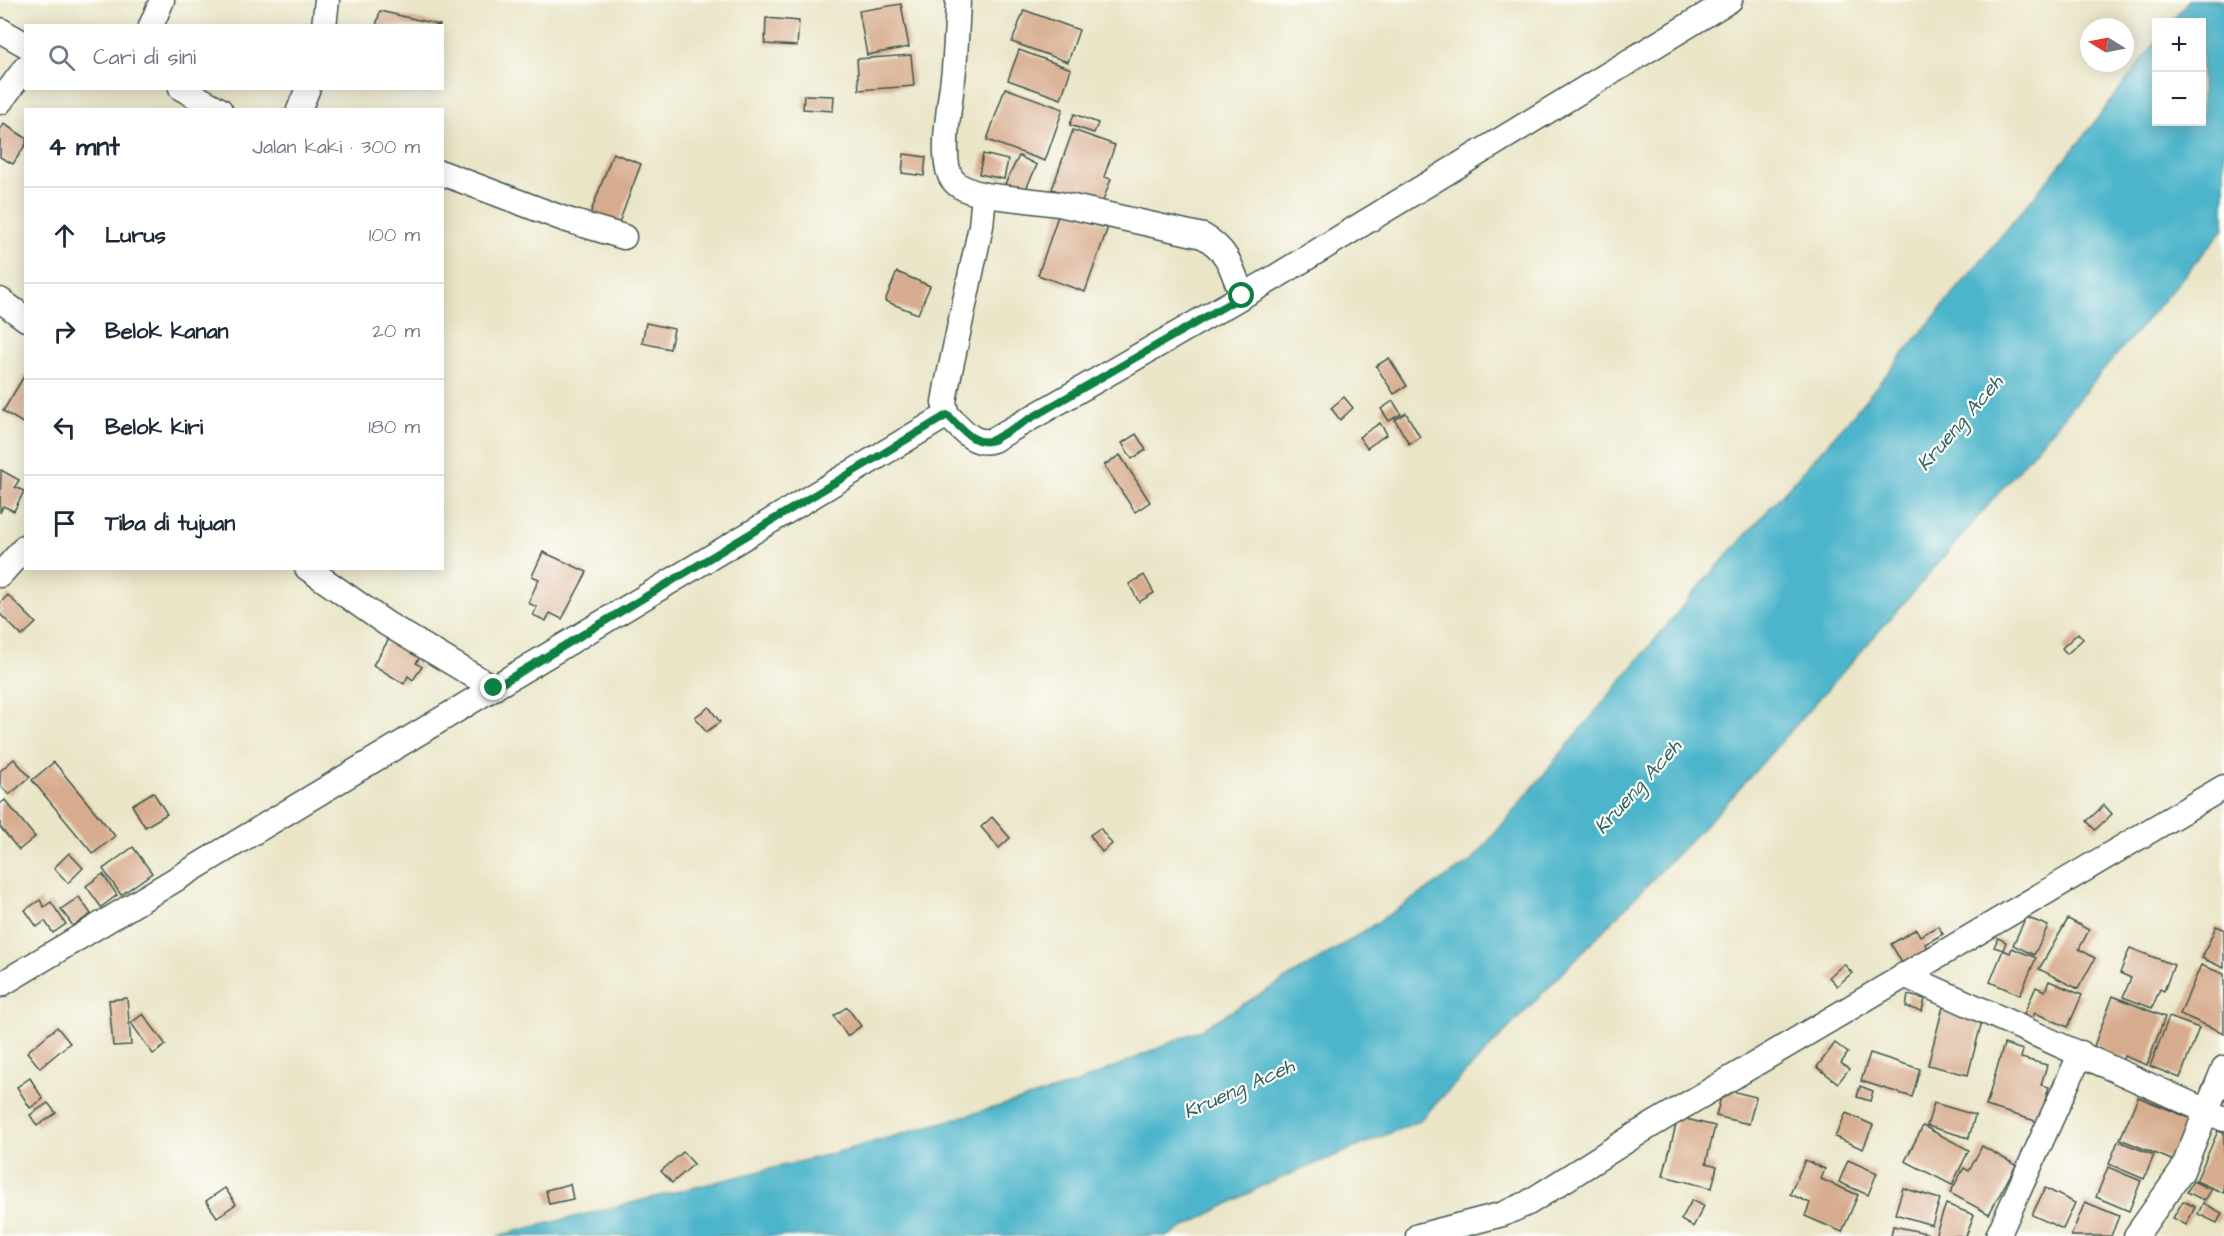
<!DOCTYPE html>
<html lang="id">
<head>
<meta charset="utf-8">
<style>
	body { margin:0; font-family:"Architects Daughter",sans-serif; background:#f6f6f7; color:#1f2937 }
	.controls { position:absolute; right:18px; top:18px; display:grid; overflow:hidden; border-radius:0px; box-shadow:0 3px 15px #0003 }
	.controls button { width:54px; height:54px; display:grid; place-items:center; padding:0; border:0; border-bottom:2px solid #e0e1e3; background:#fff; color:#1f2937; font:30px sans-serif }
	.compass { position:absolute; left:2080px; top:18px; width:54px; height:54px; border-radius:50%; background:#fff; box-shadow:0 3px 15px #0003; rotate:280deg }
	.stop { position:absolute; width:18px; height:18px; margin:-14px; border:4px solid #0b8043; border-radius:50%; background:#fff }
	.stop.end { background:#0b8043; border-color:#fff; box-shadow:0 2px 6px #0008 }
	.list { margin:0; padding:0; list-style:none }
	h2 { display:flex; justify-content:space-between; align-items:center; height:78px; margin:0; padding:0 24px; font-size:26px }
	h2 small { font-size:20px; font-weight:400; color:#747a83 }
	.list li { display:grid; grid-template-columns:39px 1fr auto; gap:18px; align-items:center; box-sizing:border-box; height:96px; padding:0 24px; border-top:2px solid #e0e1e3 }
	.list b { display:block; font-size:22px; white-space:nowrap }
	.list em { font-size:20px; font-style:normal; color:#747a83 }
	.icon { flex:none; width:33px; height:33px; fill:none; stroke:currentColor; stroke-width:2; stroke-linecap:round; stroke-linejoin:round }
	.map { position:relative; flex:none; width:2224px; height:1236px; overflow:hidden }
	.search { position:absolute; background:#fff; box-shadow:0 3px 15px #0003; left:24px; top:24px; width:420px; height:66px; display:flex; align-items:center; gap:15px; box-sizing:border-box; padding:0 21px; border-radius:0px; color:#747a83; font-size:22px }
	.panel { position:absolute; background:#fff; box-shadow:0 3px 15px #0003; left:24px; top:108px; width:420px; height:462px; border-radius:0px }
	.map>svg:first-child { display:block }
	.water { fill:#4db5cb; stroke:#367980; stroke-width:1.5 }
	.building { fill:#d7ab8d }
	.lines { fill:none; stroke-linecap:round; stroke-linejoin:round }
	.minor-casing { stroke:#3d564a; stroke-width:27 }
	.minor { stroke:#fff; stroke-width:24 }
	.route { stroke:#0b8043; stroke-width:8 }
	.labels { text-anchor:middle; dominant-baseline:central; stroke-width:4.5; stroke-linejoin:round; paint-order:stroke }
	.water-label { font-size:20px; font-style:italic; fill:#2d6161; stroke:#fdfcf7 }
</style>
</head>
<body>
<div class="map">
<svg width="2224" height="1236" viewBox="0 0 2224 1236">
	<rect width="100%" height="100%" fill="#fdfcf7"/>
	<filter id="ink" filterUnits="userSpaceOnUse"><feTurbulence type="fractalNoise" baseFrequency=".0167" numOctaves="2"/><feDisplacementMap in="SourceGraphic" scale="12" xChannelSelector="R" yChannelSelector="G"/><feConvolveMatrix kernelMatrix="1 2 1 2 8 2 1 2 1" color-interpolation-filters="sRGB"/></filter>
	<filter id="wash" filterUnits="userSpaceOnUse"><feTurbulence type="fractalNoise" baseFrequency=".008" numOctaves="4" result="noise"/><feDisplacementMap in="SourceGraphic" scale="24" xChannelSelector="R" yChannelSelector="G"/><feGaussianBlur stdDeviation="1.35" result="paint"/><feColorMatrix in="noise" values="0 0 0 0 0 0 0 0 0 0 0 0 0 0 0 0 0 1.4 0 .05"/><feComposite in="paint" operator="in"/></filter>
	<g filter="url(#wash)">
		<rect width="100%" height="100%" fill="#eae5c7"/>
		<polygon class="water" points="2189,0 2224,0 2224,229 1918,587 1733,796 1419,1121 1264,1185 1168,1236 497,1236 842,1151 1073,1085 1200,1030 1338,948 1473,860 1691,596 1847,422 2080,141 2156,42 2156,122 2202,122 2202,22 2171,22"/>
		<g id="blocks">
			<g class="building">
				<polygon points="901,4 909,47 867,55 859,11"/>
				<polygon points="1024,10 1079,30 1068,62 1012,42"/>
				<polygon points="380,11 440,25 440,26 376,26"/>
				<polygon points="766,18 799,21 797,46 765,44"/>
				<polygon points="1019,50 1071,69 1061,99 1008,80"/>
				<polygon points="911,55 914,86 859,90 857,59"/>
				<polygon points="1005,88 1063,109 1045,161 987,140"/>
				<polygon points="804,95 834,96 833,111 803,109"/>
				<polygon points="1074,114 1098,123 1094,133 1070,125"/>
				<polygon points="4,124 26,138 26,144 13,164 0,157 0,130"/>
				<polygon points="1073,130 1115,145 1104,177 1111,179 1101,206 1052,189"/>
				<polygon points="613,153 641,164 617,228 589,217"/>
				<polygon points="904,154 926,157 924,176 902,173"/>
				<polygon points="983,154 1008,160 1004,179 979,174"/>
				<polygon points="1019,156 1037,165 1024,193 1005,184"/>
				<polygon points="1061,207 1109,224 1085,292 1038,275"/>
				<polygon points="897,272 930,286 918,314 885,301"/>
				<polygon points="646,323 674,329 670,349 642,343"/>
				<polygon points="1389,358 1407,386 1394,394 1376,366"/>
				<polygon points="26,373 26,425 3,411"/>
				<polygon points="1344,397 1353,408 1340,420 1331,408"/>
				<polygon points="1393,401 1401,414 1389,421 1381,409"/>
				<polygon points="1406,413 1420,437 1409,444 1395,420"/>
				<polygon points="1380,423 1387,434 1367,448 1359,437"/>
				<polygon points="1136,434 1146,450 1132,459 1122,443"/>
				<polygon points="1120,455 1150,502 1135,512 1104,465"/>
				<polygon points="1,470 19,480 15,487 24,491 14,511 3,506 0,513"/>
				<polygon points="543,552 587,572 562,619 550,613 546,621 533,615 537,607 528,603 539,579 532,576"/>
				<polygon points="1144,575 1154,593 1139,602 1129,584"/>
				<polygon points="8,595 36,623 22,636 0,614 0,603"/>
				<polygon points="2078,633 2083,639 2067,654 2062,648"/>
				<polygon points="391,636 421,655 416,663 422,667 413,680 408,676 404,684 373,665"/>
				<polygon points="709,707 720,722 706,732 695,717"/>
				<polygon points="14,759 30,777 9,795 0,785 0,771"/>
				<polygon points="54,762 115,836 93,854 32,780"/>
				<polygon points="153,792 167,814 145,827 132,805"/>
				<polygon points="5,800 35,837 19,850 0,827 0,804"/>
				<polygon points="2104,805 2112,814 2095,830 2087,821"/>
				<polygon points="992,817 1010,838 999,848 981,827"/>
				<polygon points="1100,828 1112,844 1102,852 1090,835"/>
				<polygon points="133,847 152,873 121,895 103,869"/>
				<polygon points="69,853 83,868 68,883 54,868"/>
				<polygon points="103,874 117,895 101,907 86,886"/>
				<polygon points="79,897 91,914 73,926 61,909"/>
				<polygon points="40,900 44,907 51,902 66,924 53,933 45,921 37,927 25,910"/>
				<polygon points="2026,917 2048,926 2034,955 2013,945"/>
				<polygon points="2068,919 2089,930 2079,949 2095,958 2078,989 2039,969"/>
				<polygon points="1938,926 1943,934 1925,944 1930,952 1905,968 1891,944 1916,929 1920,936"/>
				<polygon points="2216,926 2224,929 2224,968 2202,958"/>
				<polygon points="1998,938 2006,942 2003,950 2010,953 2012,948 2036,958 2020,995 1990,982 2003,950 1994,947"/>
				<polygon points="2130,948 2174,965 2164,991 2160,989 2152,1008 2123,997 2131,978 2120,973"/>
				<polygon points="1844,964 1852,973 1837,986 1829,977"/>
				<polygon points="2201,965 2224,974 2224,1033 2180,1014"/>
				<polygon points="2049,981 2082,995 2068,1027 2035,1013 2031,1020 2023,1016 2036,987 2045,991"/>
				<polygon points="1908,995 1925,999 1922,1011 1906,1007"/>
				<polygon points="2113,996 2165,1017 2147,1065 2124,1056 2122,1062 2092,1051"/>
				<polygon points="127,998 131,1045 113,1046 109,1000"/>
				<polygon points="1944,1003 1984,1013 1968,1075 1928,1065"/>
				<polygon points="847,1007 861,1026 847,1036 834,1016"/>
				<polygon points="143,1014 166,1045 153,1054 131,1023"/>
				<polygon points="2169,1017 2199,1028 2180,1078 2150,1066"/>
				<polygon points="57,1027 70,1043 40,1068 27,1052"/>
				<polygon points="1835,1043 1848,1053 1841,1063 1849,1069 1838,1083 1817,1067"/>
				<polygon points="2004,1044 2023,1050 2021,1058 2047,1065 2041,1085 2049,1087 2039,1122 1986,1106"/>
				<polygon points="1870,1053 1920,1069 1912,1097 1861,1081"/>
				<polygon points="30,1078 43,1099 30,1108 17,1087"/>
				<polygon points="1860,1086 1873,1091 1870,1101 1857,1097"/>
				<polygon points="1723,1089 1756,1097 1749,1124 1716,1116"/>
				<polygon points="2138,1097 2192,1119 2174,1161 2120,1139"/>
				<polygon points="48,1103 56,1113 37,1126 30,1115"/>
				<polygon points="1934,1103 1975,1115 1969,1138 1927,1126"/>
				<polygon points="1846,1113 1873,1125 1863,1149 1835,1137"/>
				<polygon points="1678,1117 1715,1126 1706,1163 1717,1166 1712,1188 1663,1176"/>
				<polygon points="1923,1126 1969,1150 1952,1185 1905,1161"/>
				<polygon points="2218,1131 2224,1133 2224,1193 2196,1181"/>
				<polygon points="2118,1141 2154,1155 2144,1179 2109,1164"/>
				<polygon points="1982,1146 2016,1165 1989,1214 1950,1193 1964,1168 1969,1171"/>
				<polygon points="683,1152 694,1164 672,1183 661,1171"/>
				<polygon points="1805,1160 1825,1169 1821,1179 1858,1195 1842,1232 1805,1216 1810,1203 1790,1194"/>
				<polygon points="1848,1160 1877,1173 1868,1195 1839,1182"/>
				<polygon points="2108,1167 2141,1181 2129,1211 2096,1197"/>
				<polygon points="2193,1181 2211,1190 2205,1201 2187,1192"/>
				<polygon points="570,1184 573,1199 549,1204 546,1190"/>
				<polygon points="225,1188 236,1204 217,1217 206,1201"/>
				<polygon points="1903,1188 1940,1199 1932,1225 1895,1214"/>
				<polygon points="2045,1188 2075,1203 2063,1229 2032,1215"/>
				<polygon points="1692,1200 1704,1206 1693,1227 1681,1220"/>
				<polygon points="2183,1201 2195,1207 2186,1225 2173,1218"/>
				<polygon points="2085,1202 2119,1216 2111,1236 2071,1236"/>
				<polygon points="2203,1203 2222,1213 2217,1223 2198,1214"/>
				<polygon points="1946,1204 1974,1215 1966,1236 1935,1236"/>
				<polygon points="1893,1226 1927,1233 1927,1236 1891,1236"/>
			</g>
		</g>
	</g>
	<g filter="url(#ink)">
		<use href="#blocks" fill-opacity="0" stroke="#3d564a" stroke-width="1.5"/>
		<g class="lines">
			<g class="minor-casing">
				<g id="minor">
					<polyline points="151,26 162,0"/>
					<polyline points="324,26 327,0"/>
					<polyline points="0,30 26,45"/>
					<polyline points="181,88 220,110"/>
					<polyline points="0,102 26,67"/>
					<polyline points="299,110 308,88"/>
					<polyline points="442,173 564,219 624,237"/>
					<path d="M984,195L1059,204L1203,236C1229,251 1232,269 1242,296"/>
					<polyline points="0,300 26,319"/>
					<path d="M947,415L944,402L947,385L981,226L984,195C973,192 959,189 952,179C938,159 952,94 954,69C956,46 957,23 958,0"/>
					<polyline points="307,568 387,624 494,688"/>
					<polyline points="0,575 26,546"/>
					<polyline points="1904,975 2224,1119"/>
					<path d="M0,985L947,415C960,427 974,447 993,440L1272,279L1730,0"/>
					<polyline points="1418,1236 1503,1214 1528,1203 1640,1132 2224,787"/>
					<polyline points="1998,1236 2081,1053"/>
					<polyline points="2136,1236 2182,1171 2224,1068"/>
				</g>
			</g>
			<use href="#minor" class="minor"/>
		</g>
	</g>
	<g class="lines" filter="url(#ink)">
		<path class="route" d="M494,688L947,415C961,427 974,447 993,440L1242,296"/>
	</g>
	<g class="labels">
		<g class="water-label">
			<text transform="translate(1960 423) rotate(-49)">Krueng Aceh</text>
			<text transform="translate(1638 787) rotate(-48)">Krueng Aceh</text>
			<text transform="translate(1239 1089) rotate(-24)">Krueng Aceh</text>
		</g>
	</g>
</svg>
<div class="controls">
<button>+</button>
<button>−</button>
</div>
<svg class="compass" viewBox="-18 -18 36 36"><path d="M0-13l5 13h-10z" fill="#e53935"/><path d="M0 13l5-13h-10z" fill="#747a83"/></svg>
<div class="stop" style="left:1242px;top:296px"></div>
<div class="stop end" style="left:494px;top:688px"></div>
<div class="search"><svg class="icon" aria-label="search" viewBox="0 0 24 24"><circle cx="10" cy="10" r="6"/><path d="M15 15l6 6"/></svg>Cari di sini</div>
<section class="panel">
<h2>4 mnt<small>Jalan kaki · 300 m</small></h2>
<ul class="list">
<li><svg class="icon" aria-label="ahead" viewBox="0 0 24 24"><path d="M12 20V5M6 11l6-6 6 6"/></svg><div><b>Lurus</b></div><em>100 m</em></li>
<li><svg class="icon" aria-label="right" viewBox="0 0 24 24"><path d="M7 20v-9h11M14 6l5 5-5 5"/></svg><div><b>Belok kanan</b></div><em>20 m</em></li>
<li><svg class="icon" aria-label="left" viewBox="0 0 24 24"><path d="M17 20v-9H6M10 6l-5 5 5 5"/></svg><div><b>Belok kiri</b></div><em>180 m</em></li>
<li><svg class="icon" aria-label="arrive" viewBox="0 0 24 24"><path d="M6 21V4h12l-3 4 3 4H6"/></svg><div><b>Tiba di tujuan</b></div></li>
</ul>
</section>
</div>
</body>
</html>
